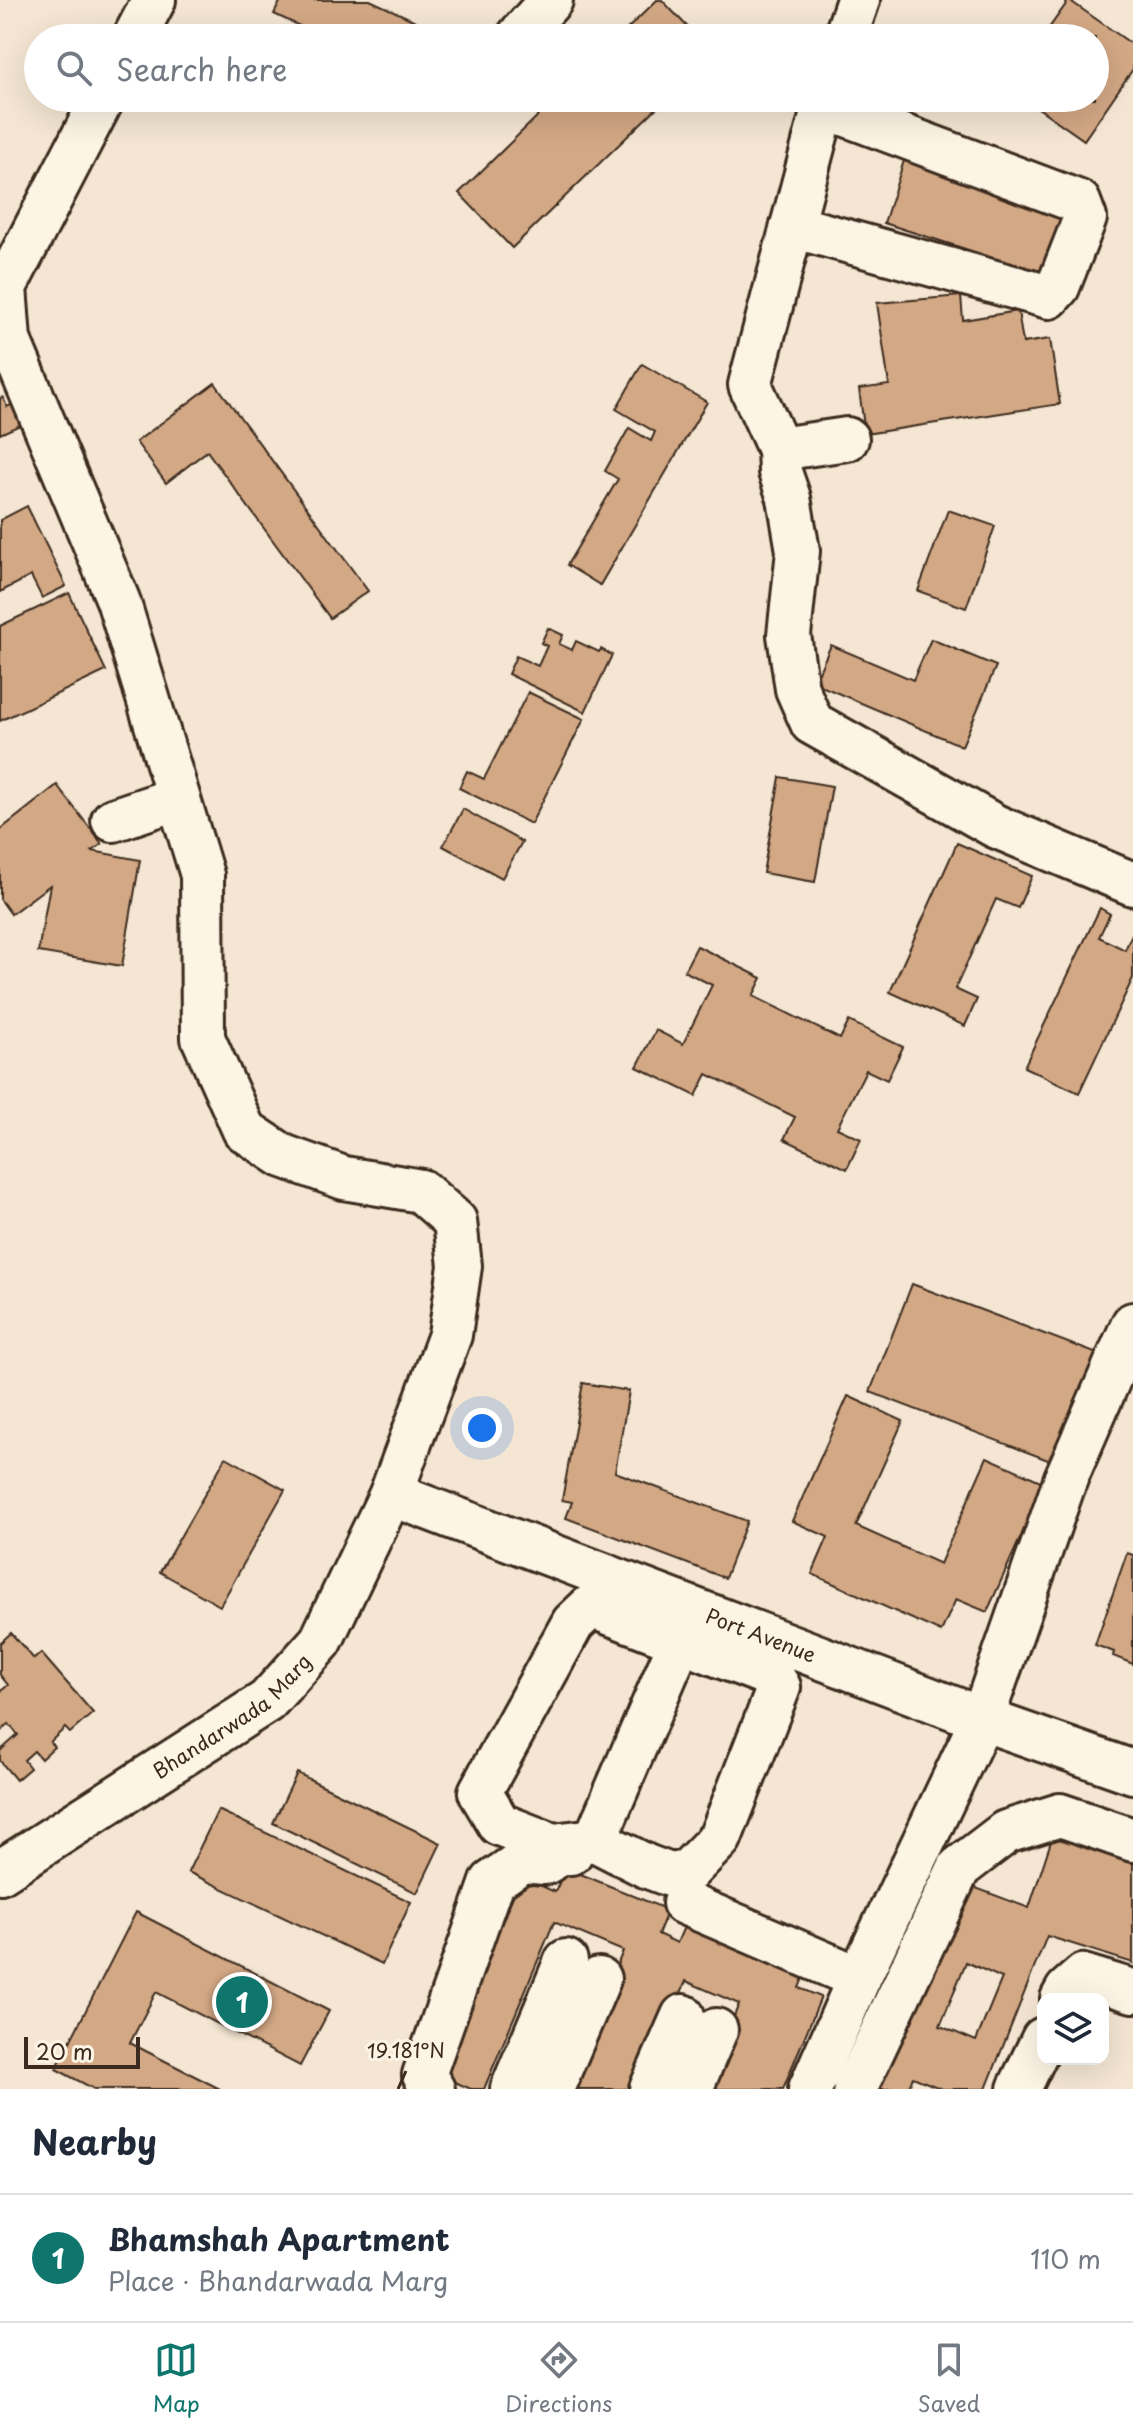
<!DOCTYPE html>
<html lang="en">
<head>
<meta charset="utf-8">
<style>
	body { margin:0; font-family:"Playpen Sans",sans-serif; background:#f6f6f7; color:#1f2937 }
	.controls { position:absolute; right:24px; bottom:24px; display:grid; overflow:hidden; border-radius:16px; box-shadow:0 8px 32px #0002 }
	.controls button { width:72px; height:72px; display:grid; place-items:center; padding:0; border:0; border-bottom:2px solid #e0e1e3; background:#fff; color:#1f2937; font:40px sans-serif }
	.scale { position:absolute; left:24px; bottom:20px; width:116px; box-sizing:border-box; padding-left:8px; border:4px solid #3b2a1e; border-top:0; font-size:22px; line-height:28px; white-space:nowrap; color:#3b2a1e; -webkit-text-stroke:6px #fcf5e5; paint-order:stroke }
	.you { position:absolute; left:482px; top:1428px; width:28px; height:28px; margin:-20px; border:6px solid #fff; border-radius:50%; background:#1a73e8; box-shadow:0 0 0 12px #1a73e833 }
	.badge { display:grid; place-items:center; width:52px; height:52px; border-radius:50%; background:#0f766e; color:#fff; font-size:26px; font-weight:700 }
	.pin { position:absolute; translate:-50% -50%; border:4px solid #fff; box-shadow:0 2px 8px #0006 }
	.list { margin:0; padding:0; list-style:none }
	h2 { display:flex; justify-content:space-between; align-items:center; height:104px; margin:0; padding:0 32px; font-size:34px }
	h2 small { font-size:26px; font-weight:400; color:#747a83 }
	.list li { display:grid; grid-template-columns:52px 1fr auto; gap:24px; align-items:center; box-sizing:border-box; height:128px; padding:0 32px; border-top:2px solid #e0e1e3 }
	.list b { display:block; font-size:30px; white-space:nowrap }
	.list p { margin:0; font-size:26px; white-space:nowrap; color:#747a83 }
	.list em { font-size:26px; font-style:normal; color:#747a83 }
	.icon { flex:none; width:44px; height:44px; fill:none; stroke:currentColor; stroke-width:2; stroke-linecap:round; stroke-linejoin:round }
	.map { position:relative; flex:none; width:1133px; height:2089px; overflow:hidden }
	.search { position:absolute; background:#fff; box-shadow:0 8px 32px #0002; left:24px; right:24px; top:24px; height:88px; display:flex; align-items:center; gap:20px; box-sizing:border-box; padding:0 28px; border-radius:44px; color:#747a83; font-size:30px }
	.sheet { height:232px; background:#fff }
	nav { display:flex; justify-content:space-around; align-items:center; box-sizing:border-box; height:112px; border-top:2px solid #e0e1e3; background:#fff; font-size:22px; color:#747a83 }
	nav a { display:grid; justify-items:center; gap:4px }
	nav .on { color:#0f766e }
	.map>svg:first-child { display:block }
	.building { fill:#d3a885; stroke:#3b2a1e; stroke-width:2; fill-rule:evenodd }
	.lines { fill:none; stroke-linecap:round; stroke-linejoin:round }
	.street-casing { stroke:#3b2a1e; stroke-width:48 }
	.street { stroke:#fcf5e5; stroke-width:42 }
	.ticks { fill:none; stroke:#3b2a1e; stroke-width:3 }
	.labels { text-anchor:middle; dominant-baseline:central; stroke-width:6; stroke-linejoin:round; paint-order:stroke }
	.street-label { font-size:20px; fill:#3b2a1e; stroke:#fcf5e5 }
	.ticks-label { font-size:20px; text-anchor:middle; fill:#3b2a1e; stroke:#fcf5e5; stroke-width:6; stroke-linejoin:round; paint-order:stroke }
</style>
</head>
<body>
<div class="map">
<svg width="1133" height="2089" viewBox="0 0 1133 2089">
	<rect width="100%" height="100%" fill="#f4e6d2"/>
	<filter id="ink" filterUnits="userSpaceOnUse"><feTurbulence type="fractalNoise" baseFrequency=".0125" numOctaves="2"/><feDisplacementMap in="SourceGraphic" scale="16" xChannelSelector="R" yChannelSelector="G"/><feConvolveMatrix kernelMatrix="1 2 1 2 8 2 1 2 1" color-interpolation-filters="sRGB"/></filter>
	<g filter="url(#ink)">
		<g class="building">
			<polygon points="281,0 370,0 450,37 325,38 274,14"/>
			<polygon points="657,0 662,0 698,38 618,38"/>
			<polygon points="1069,0 1133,45 1133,69 1084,140 1024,98 1095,98 1095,38 1042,38"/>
			<polygon points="556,98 667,98 512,248 459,193"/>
			<polygon points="909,145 1065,210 1059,226 1047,289 977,266 981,254 884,223"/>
			<polygon points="961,296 963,320 1018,311 1023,343 1050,339 1060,404 865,434 859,389 889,385 877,303"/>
			<polygon points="642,364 707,402 600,585 567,565 618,479 605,471 629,428 651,441 655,432 616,409"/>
			<polygon points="215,383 368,591 330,618 207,451 166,483 136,442"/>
			<polygon points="3,397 7,407 26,398 34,419 0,434 0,398"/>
			<polygon points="27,506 66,586 42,598 31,576 0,592 0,520"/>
			<polygon points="948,510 995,526 966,608 918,591"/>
			<polygon points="69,593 106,671 0,721 0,626"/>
			<polygon points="548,628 563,635 559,644 572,650 576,641 599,652 601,649 612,655 585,712 508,674 516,656 538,666 547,646 541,643"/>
			<polygon points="931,639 996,666 962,746 814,683 831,645 913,680"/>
			<polygon points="528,692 584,719 531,824 459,788 467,771 484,779"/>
			<polygon points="780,777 832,786 815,882 763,873"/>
			<polygon points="57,785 102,844 92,851 140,860 122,966 38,952 50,885 11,914 0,899 0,830"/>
			<polygon points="463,809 522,842 502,878 443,846"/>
			<polygon points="957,843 1032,876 1018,908 996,899 955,989 977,999 965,1026 890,992"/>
			<polygon points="1100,908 1110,914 1099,937 1125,950 1133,932 1133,978 1079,1093 1024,1067"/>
			<polygon points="697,946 762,978 753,996 840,1039 849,1021 903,1047 887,1080 866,1070 837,1128 861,1139 847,1169 784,1139 795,1117 707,1074 696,1096 637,1067 656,1030 683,1044 712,985 684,971"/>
			<polygon points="912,1284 1103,1356 1061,1465 870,1392"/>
			<polygon points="583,1383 629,1391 615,1472 747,1521 725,1578 566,1518 572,1502 562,1500"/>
			<polygon points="848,1396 903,1421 856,1526 940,1564 987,1457 1045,1483 987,1612 956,1599 941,1632 812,1574 828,1537 792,1521"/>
			<polygon points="226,1457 285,1490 220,1606 160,1572"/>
			<polygon points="1127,1553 1133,1555 1133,1664 1113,1656 1114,1652 1095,1645"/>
			<polygon points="11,1633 34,1659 41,1653 93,1713 70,1733 65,1728 50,1742 54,1747 41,1759 34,1751 24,1760 30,1768 16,1780 0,1761 0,1751 18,1735 9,1724 0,1732 0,1692 8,1685 0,1675 0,1643"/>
			<polygon points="297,1773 441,1843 417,1893 273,1823"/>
			<polygon points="218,1810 411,1902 382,1964 188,1872"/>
			<path d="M1055,1829L1133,1857V1963L1047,1936L986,2089H942L913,2077L908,2089H867L960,1882L1029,1908ZM966,1962L1002,1978L976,2041L940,2026Z"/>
			<polygon points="566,1868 668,1910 658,1934 677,1943 690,1913 809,1963 799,1988 821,1997 783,2089 704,2089 739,2004 686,1981 641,2089 566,2089 623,1951 554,1922 484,2089 471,2089 438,2075 521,1877 555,1892"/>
			<polygon points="136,1912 329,2011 300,2066 156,1992 130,2043 220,2089 94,2089 56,2069"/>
		</g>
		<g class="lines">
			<g class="street-casing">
				<g id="street">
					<polyline points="519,36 551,0"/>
					<polyline points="134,38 154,0"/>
					<polyline points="845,38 858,0"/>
					<polyline points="826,98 750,385 779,449 780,472 789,498 798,551 789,635 797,689 812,723 995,826 1133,884"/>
					<polyline points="792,226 1049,297 1058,287 1085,218 1079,202 823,106"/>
					<polyline points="779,449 847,439"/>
					<polyline points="113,820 178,798"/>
					<path id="s1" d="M391,1494L982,1719L1133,1772"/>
					<polyline points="595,1840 646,1866 670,1875 687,1872 720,1838 779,1687 772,1676 591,1606 573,1623 480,1792 499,1824 553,1845 595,1840 680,1642 694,1611"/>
					<path id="s2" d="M0,1872L267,1701L321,1641L391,1494L450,1335L460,1266L455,1221L421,1191L344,1178L283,1156L244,1130L203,1038L202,875L118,600L9,340L5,287L103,98"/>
					<polyline points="684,1903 859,1978"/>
					<polyline points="1062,1999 1067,1990 1083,1976 1133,1991"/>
					<polyline points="433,2089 424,2075 492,1882 522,1861 545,1863 566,1851 571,1853"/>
					<polyline points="512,2089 566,1961"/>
					<polyline points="552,2089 599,1979"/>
					<polyline points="651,2089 683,2016"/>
					<polyline points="691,2089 716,2030"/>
					<polyline points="810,2089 859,1978 982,1719 1066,1478 1133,1324"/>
					<polyline points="855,2089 959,1868 1006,1832 1060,1815 1133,1840"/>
					<polyline points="1019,2089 1043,2039"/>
				</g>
			</g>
			<use href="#street" class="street"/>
		</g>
	</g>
	<path class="ticks" d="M398,2089L406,2071"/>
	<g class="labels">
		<g class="street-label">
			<text stroke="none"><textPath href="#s1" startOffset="396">Port Avenue</textPath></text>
			<text stroke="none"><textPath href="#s2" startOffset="280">Bhandarwada Marg</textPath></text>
		</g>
	</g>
	<g class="ticks-label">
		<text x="406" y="2058">19.181°N</text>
	</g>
</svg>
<div class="controls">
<button><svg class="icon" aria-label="layers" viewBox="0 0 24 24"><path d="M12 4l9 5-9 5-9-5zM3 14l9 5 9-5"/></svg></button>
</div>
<div class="scale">20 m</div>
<div class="you"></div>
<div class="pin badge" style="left:242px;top:2002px">1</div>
<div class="search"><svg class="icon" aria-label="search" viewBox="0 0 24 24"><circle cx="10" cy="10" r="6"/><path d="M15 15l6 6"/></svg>Search here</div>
</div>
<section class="sheet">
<h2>Nearby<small></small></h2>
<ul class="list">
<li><span class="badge">1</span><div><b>Bhamshah Apartment</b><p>Place · Bhandarwada Marg</p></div><em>110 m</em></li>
</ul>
</section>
<nav>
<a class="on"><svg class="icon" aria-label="map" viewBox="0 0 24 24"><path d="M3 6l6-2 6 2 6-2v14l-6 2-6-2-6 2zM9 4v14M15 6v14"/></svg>Map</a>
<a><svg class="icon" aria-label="directions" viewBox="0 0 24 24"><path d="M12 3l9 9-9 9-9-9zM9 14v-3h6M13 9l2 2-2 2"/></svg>Directions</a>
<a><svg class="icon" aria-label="saved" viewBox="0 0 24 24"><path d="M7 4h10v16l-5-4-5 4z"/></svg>Saved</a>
</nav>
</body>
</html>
